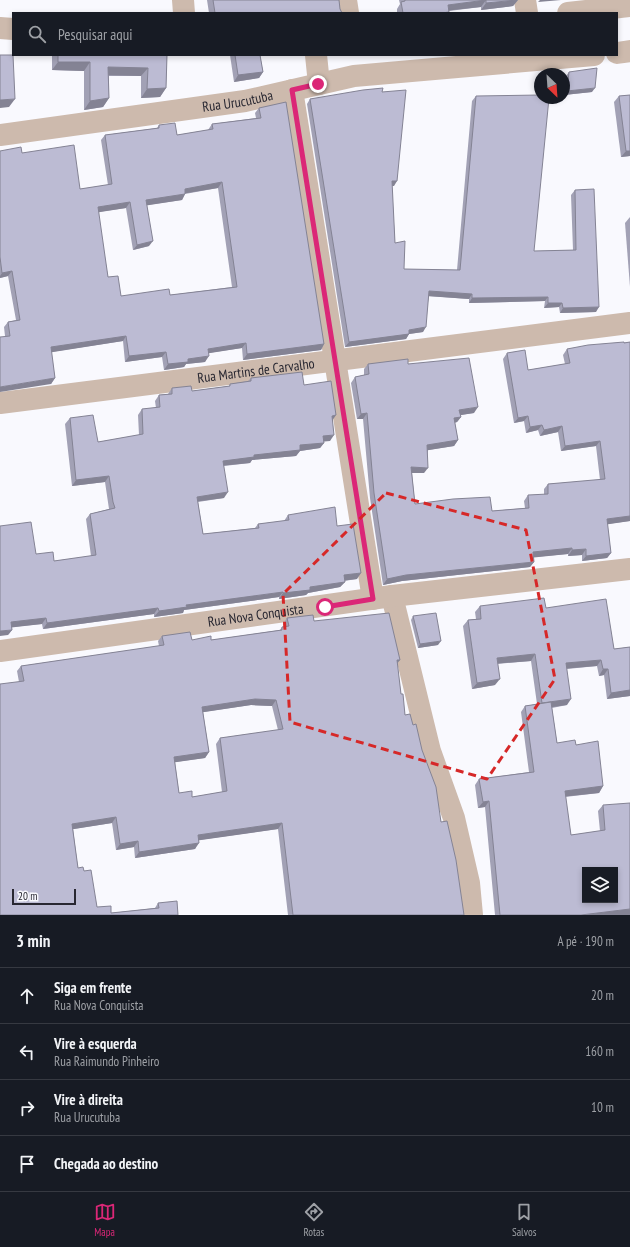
<!DOCTYPE html>
<html lang="pt">
<head>
<meta charset="utf-8">
<style>
	body { margin:0; font-family:"PT Sans Narrow",sans-serif; background:#242831; color:#f1f3f6 }
	.controls { position:absolute; right:12px; bottom:12px; display:grid; overflow:hidden; border-radius:0px; box-shadow:0 2px 6px #0003 }
	.controls button { width:36px; height:36px; display:grid; place-items:center; padding:0; border:0; border-bottom:1px solid #363941; background:#171b24; color:#f1f3f6; font:20px sans-serif }
	.compass { position:absolute; left:534px; top:68px; width:36px; height:36px; border-radius:50%; background:#171b24; box-shadow:0 2px 6px #0003; rotate:155deg }
	.scale { position:absolute; left:12px; bottom:10px; width:64px; box-sizing:border-box; padding-left:4px; border:2px solid #282731; border-top:0; font-size:11px; line-height:14px; white-space:nowrap; color:#282731; -webkit-text-stroke:3px #f9f9fe; paint-order:stroke }
	.stop { position:absolute; width:12px; height:12px; margin:-9px; border:3px solid #db2777; border-radius:50%; background:#fff }
	.stop.end { background:#db2777; border-color:#fff; box-shadow:0 1px 4px #0008 }
	.list { margin:0; padding:0; list-style:none }
	h2 { display:flex; justify-content:space-between; align-items:center; height:52px; margin:0; padding:0 16px; font-size:17px }
	h2 small { font-size:13px; font-weight:400; color:#9ea1a6 }
	.list li { display:grid; grid-template-columns:26px 1fr auto; gap:12px; align-items:center; box-sizing:border-box; height:56px; padding:0 16px; border-top:1px solid #363941 }
	.list b { display:block; font-size:15px; white-space:nowrap }
	.list p { margin:0; font-size:13px; white-space:nowrap; color:#9ea1a6 }
	.list em { font-size:13px; font-style:normal; color:#9ea1a6 }
	.icon { flex:none; width:22px; height:22px; fill:none; stroke:currentColor; stroke-width:2; stroke-linecap:round; stroke-linejoin:round }
	.map { position:relative; flex:none; width:630px; height:915px; overflow:hidden }
	.search { position:absolute; background:#171b24; box-shadow:0 2px 6px #0003; left:12px; right:12px; top:12px; height:44px; display:flex; align-items:center; gap:10px; box-sizing:border-box; padding:0 14px; border-radius:0px; color:#9ea1a6; font-size:15px }
	.sheet { height:276px; background:#171b24 }
	nav { display:flex; justify-content:space-around; align-items:center; box-sizing:border-box; height:56px; border-top:1px solid #363941; background:#171b24; font-size:11px; color:#9ea1a6 }
	nav a { display:grid; justify-items:center; gap:2px }
	nav .on { color:#db2777 }
	.map>svg:first-child { display:block }
	.lines { fill:none; stroke-linecap:round; stroke-linejoin:round }
	.street { stroke:#cdbaad; stroke-width:22 }
	.wall { fill:#a2a1b5; fill-rule:evenodd }
	.shaded-wall { fill:#848394 }
	.building { fill:#bcbbd3; stroke:#848394; fill-rule:evenodd }
	.route { stroke:#db2777; stroke-width:5 }
	.marked { fill:none; stroke:#d62828; stroke-width:3; stroke-dasharray:8 5; stroke-linejoin:round }
	.labels { text-anchor:middle; dominant-baseline:central; stroke-width:3.5; stroke-linejoin:round; paint-order:stroke }
	.street-label { font-size:14px; fill:#282731; stroke:#f9f9fe }
</style>
</head>
<body>
<div class="map">
<svg width="630" height="915" viewBox="0 0 630 915">
	<rect width="100%" height="100%" fill="#f9f9fe"/>
	<g class="lines">
		<g class="street">
			<polyline points="183,0 184,13"/>
			<polyline points="346,0 348,13"/>
			<polyline points="525,0 527,13"/>
			<polyline points="568,13 630,6"/>
			<polyline points="0,28 13,29"/>
			<polyline points="617,53 630,51"/>
			<polyline points="316,55 319,84"/>
			<polyline points="292,90 373,599"/>
			<path id="s1" d="M0,135L245,101L354,76L594,55"/>
			<path id="s2" d="M0,403L630,323"/>
			<polyline points="392,596 430,751 454,818 469,883 472,915"/>
			<path id="s3" d="M0,651L392,596L630,569"/>
		</g>
	</g>
	<g class="wall">
		<polygon points="207,0 339,0 340,9 342,13 209,13"/>
		<polygon points="399,0 518,0 513,6 481,10 481,7 449,11 448,13 397,13 397,9 400,4"/>
		<polygon points="52,55 167,55 166,88 160,97 141,98 141,76 109,76 109,98 103,107 84,110 84,71 52,70"/>
		<polygon points="230,55 260,55 263,72 259,78 234,82"/>
		<polygon points="569,72 592,92 564,95 566,76"/>
		<polygon points="382,92 394,186 392,186 395,243 404,269 457,270 472,101 476,96 534,251 573,250 571,195 575,190 596,312 560,313 559,307 544,308 545,301 469,303 469,299 429,296 423,332 409,334 406,339 345,347 307,104 310,99"/>
		<polygon points="630,95 630,156 621,157 614,102 619,96"/>
		<path d="M259,108L324,344L321,350L243,360L242,348L208,353L205,362L186,364L184,367L164,370L162,357L125,362L123,341L51,352L55,378L51,384L5,336L4,327L8,322L16,320L8,276L0,278V151L22,153L80,189L108,185L101,140L105,135L157,128L159,125L177,135L208,130L212,124L256,118L255,113ZM218,188L232,287L170,295L121,296L108,277L98,212L126,208L133,250L149,246L147,205L182,200L185,194Z"/>
		<polygon points="630,217 630,287 625,223"/>
		<polygon points="630,342 630,521 607,524 611,553 607,558 582,561 582,555 568,556 568,554 534,557 534,562 530,567 402,581 383,585 370,498 363,419 357,419 351,383 355,377 364,375 364,369 368,364 408,364 474,413 460,415 461,417 457,422 455,423 458,440 454,446 428,450 424,473 412,473 415,504 492,511 525,508 524,501 528,495 544,495 544,489 548,484 600,480 596,446 561,451 558,432 540,436 538,430 526,433 524,421 514,423 503,359 507,353 528,370 565,364 563,355 567,349"/>
		<polygon points="251,378 304,385 332,421 330,441 324,441 324,443 320,448 300,451 296,456 252,460 250,463 224,466 224,498 198,502 203,534 255,528 258,524 284,521 288,515 337,526 357,579 344,581 345,582 340,587 308,593 306,595 279,599 279,597 184,610 183,613 154,617 154,614 43,629 42,624 12,627 12,630 8,635 36,554 54,561 91,556 86,519 90,514 109,509 105,482 72,486 65,424 70,418 98,442 139,435 138,415 142,409 156,408 155,401 159,395 168,394 172,388 192,391 229,386 230,384 248,381"/>
		<polygon points="480,606 546,608 614,649 630,647 630,696 607,699 604,675 599,676 597,666 567,669 567,705 552,708 557,743 576,745 603,786 599,793 565,797 571,835 600,831 598,811 603,805 630,915 495,915 485,807 478,808 475,785 479,779 529,772 521,712 525,706 537,704 531,661 497,664 495,685 472,689 463,626 468,620 476,619 475,612"/>
		<polygon points="413,616 438,645 418,648 411,620"/>
		<path d="M287,618L314,621L397,664L401,694L405,715L413,725L441,822L464,915H288L278,829L199,840L195,849L135,858L134,847L116,850L112,823L73,829L78,868L84,871L97,907L111,913L155,908L158,903L178,915H0L19,682L17,671L21,666L159,646L158,641L162,636L192,640H211L280,630L282,627H284L283,624ZM251,705L272,706L278,730L220,738L216,744L222,792L192,797L179,793L175,762L205,758L209,752L203,712Z"/>
	</g>
	<g class="shaded-wall">
		<polygon points="486,0 481,7 444,11 448,5"/>
		<polygon points="518,0 513,6 481,10 486,3"/>
		<polygon points="540,0 561,0 538,2"/>
		<polygon points="58,62 90,62 84,71 52,70"/>
		<polygon points="108,67 148,68 141,76 102,75"/>
		<polygon points="263,72 259,78 234,82 238,75"/>
		<polygon points="166,88 160,97 141,98 147,89"/>
		<polygon points="595,88 592,92 564,95 567,91"/>
		<polygon points="109,98 103,107 84,110 90,101"/>
		<polygon points="15,99 9,107 0,108 0,100"/>
		<polygon points="626,151 630,151 630,156 621,157"/>
		<polygon points="392,181 397,181 394,186 388,186"/>
		<polygon points="222,182 218,188 181,194 185,189"/>
		<polygon points="185,194 182,200 143,206 146,200"/>
		<polygon points="130,202 126,208 94,213 98,207"/>
		<polygon points="153,241 149,246 133,250 137,245"/>
		<polygon points="12,271 8,276 0,278 0,276 2,273"/>
		<polygon points="429,291 472,294 469,299 426,296"/>
		<polygon points="548,297 545,301 469,303 472,298"/>
		<polygon points="548,303 562,303 559,307 544,308"/>
		<polygon points="599,307 596,312 560,313 563,308"/>
		<polygon points="426,327 423,332 409,334 406,339 345,347 349,342"/>
		<polygon points="126,336 123,341 47,353 51,347"/>
		<polygon points="246,343 242,348 204,354 208,349"/>
		<polygon points="324,344 321,350 243,360 247,354"/>
		<polygon points="166,352 162,357 125,362 129,356"/>
		<polygon points="209,356 205,362 186,364 184,367 164,370 168,364 188,359"/>
		<polygon points="55,378 51,384 0,392 0,387"/>
		<polygon points="478,407 474,413 455,416 459,410"/>
		<polygon points="367,413 363,419 357,419 361,414"/>
		<polygon points="336,415 332,421 332,416"/>
		<polygon points="528,416 524,421 514,423 518,418"/>
		<polygon points="461,417 457,422 450,423 454,418"/>
		<polygon points="542,425 538,430 526,433 530,427"/>
		<polygon points="562,426 558,432 540,436 544,430"/>
		<polygon points="334,435 330,441 319,442 323,436"/>
		<polygon points="458,440 454,446 423,451 427,445"/>
		<polygon points="600,441 596,446 561,451 565,446"/>
		<polygon points="324,443 320,448 300,451 296,456 252,460 250,463 219,466 223,461 300,445"/>
		<polygon points="411,467 428,468 424,473 407,473"/>
		<polygon points="109,476 105,482 72,486 76,480"/>
		<polygon points="228,492 224,498 193,502 197,497"/>
		<polygon points="630,516 630,521 603,525 607,519"/>
		<polygon points="572,548 568,554 529,558 533,552"/>
		<polygon points="586,549 582,555 568,556 572,550"/>
		<polygon points="611,553 607,558 582,561 586,556"/>
		<polygon points="534,562 530,567 402,581 383,585 387,579 406,575"/>
		<polygon points="361,573 357,579 340,581 344,575"/>
		<polygon points="345,582 340,587 308,593 306,595 279,599 283,593 310,587"/>
		<polygon points="283,592 279,597 184,610 183,613 154,617 159,611 186,605"/>
		<polygon points="158,608 154,614 43,629 47,623"/>
		<polygon points="46,618 42,624 7,628 11,622"/>
		<polygon points="12,630 8,635 0,636 0,631"/>
		<polygon points="441,641 438,645 418,648 420,644"/>
		<polygon points="535,654 531,661 492,664 497,658"/>
		<polygon points="397,660 400,660 396,665"/>
		<polygon points="601,660 597,666 561,669 566,663"/>
		<polygon points="603,669 608,669 604,675 599,676"/>
		<polygon points="500,679 495,685 472,689 477,683"/>
		<polygon points="630,690 630,696 607,699 611,693"/>
		<polygon points="255,699 276,700 272,706 251,705 198,713 202,707"/>
		<polygon points="571,699 567,705 538,709 542,703"/>
		<polygon points="209,752 205,758 170,763 174,757"/>
		<polygon points="603,786 599,793 560,797 565,791"/>
		<polygon points="489,801 485,807 478,808 483,802"/>
		<polygon points="116,817 112,823 68,830 72,824"/>
		<polygon points="282,823 278,829 194,841 198,835"/>
		<polygon points="138,841 134,847 116,850 120,844"/>
		<polygon points="199,843 195,849 135,858 139,852"/>
		<polygon points="630,909 630,915 581,915"/>
	</g>
	<g class="building">
		<polygon points="213,0 339,0 340,9 342,13 215,13"/>
		<polygon points="405,0 517,0 486,3 486,0 448,5 449,12 442,13 403,13 401,2 405,1"/>
		<polygon points="0,55 13,55 15,99 0,100"/>
		<polygon points="58,55 167,55 166,88 147,89 148,68 108,67 109,98 90,101 90,62 58,62"/>
		<polygon points="235,55 260,55 263,72 238,75"/>
		<polygon points="597,68 595,88 567,91 569,72"/>
		<polygon points="383,88 382,92 406,90 397,181 392,181 395,243 405,241 404,269 460,270 476,96 540,95 540,98 549,98 534,251 576,250 575,190 594,189 599,307 563,308 562,303 548,303 548,297 472,298 472,294 429,291 426,327 409,330 409,334 349,342 310,99 363,90"/>
		<polygon points="630,95 630,151 626,151 619,96"/>
		<path d="M286,102L324,344L247,354L246,343L208,349L209,356L188,359V362L168,364L166,352L129,356L126,336L51,347L55,378L0,387V337L10,336L8,322L20,320L12,271L2,273L0,257V151L21,147L22,153L74,145L80,189L112,184L105,135L159,128V125L175,123L177,135L213,129L212,124L261,118L259,108ZM222,182L237,287L170,295L169,289L121,296L118,276L108,277L98,207L130,202L137,245L153,241L146,200L185,194V189Z"/>
		<polygon points="624,342 624,343 630,342 630,516 607,519 611,553 586,556 586,549 572,550 572,548 533,552 534,562 406,575 387,579 374,493 367,413 361,414 355,377 369,374 368,364 408,359 408,364 469,358 478,407 459,410 461,417 454,418 458,440 427,445 428,468 411,467 415,504 453,499 490,497 492,511 529,508 528,495 548,494 548,484 605,479 600,441 565,446 562,426 544,430 542,425 530,427 528,416 518,418 507,353 525,350 528,370 570,363 567,349 588,345"/>
		<polygon points="302,372 304,385 331,381 336,415 332,416 334,435 323,436 324,443 300,445 300,450 254,455 254,457 223,461 228,492 197,497 203,534 259,528 258,524 289,520 288,515 335,507 337,526 353,524 361,573 344,575 345,582 310,587 310,590 283,593 283,592 186,605 187,607 159,611 158,608 47,623 46,618 11,622 12,630 0,631 0,526 31,522 36,554 53,552 54,561 96,555 90,514 115,508 113,502 109,476 76,480 70,418 93,415 98,442 143,434 142,409 160,407 159,395 172,394 172,388 191,386 192,391 230,386 230,384 251,381 251,378"/>
		<polygon points="544,598 546,608 606,599 614,649 630,647 630,690 611,693 608,669 603,669 601,660 566,663 571,699 542,703 535,654 497,658 500,679 477,683 468,620 481,619 480,606"/>
		<path d="M389,613L400,660H397L401,694H403L405,715L410,714L413,725L416,724L422,750L436,787L441,822L447,821L456,860L464,915H293L282,823L198,835L199,843L139,852L138,841L120,844L116,817L72,824L78,868L83,867L84,871L91,870L97,907L111,906V913L159,908L158,903L177,901L178,915H0V684L24,681L21,666L164,645L162,636L190,632L192,640L211,636V640L282,630V627L289,626L287,618L313,615L314,621ZM255,699L276,700L283,729L220,738L227,791L192,797V791L179,793L174,757L209,752L202,707Z"/>
		<polygon points="436,613 441,641 420,644 413,616"/>
		<path d="M551,702L557,743L575,740L576,745L598,741L603,786L565,791L571,835L605,830L603,805L630,803V909L581,915H500L489,801L483,802L479,779L534,772L525,706ZM585,870H615V900H585Z"/>
	</g>
	<g class="lines">
		<polyline class="route" points="318,84 292,90 373,599 325,607"/>
	</g>
	<path class="marked" d="M386,493L526,530L555,679L487,779L290,722L283,594Z"/>
	<g class="labels">
		<g class="street-label">
			<text stroke="none"><textPath href="#s1" startOffset="240">Rua Urucutuba</textPath></text>
			<text stroke="none"><textPath href="#s2" startOffset="258">Rua Martins de Carvalho</textPath></text>
			<text stroke="none"><textPath href="#s3" startOffset="258">Rua Nova Conquista</textPath></text>
		</g>
	</g>
</svg>
<div class="controls">
<button><svg class="icon" aria-label="layers" viewBox="0 0 24 24"><path d="M12 4l9 5-9 5-9-5zM3 14l9 5 9-5"/></svg></button>
</div>
<svg class="compass" viewBox="-18 -18 36 36"><path d="M0-13l5 13h-10z" fill="#e53935"/><path d="M0 13l5-13h-10z" fill="#9ea1a6"/></svg>
<div class="scale">20 m</div>
<div class="stop" style="left:325px;top:607px"></div>
<div class="stop end" style="left:318px;top:84px"></div>
<div class="search"><svg class="icon" aria-label="search" viewBox="0 0 24 24"><circle cx="10" cy="10" r="6"/><path d="M15 15l6 6"/></svg>Pesquisar aqui</div>
</div>
<section class="sheet">
<h2>3 min<small>A pé · 190 m</small></h2>
<ul class="list">
<li><svg class="icon" aria-label="ahead" viewBox="0 0 24 24"><path d="M12 20V5M6 11l6-6 6 6"/></svg><div><b>Siga em frente</b><p>Rua Nova Conquista</p></div><em>20 m</em></li>
<li><svg class="icon" aria-label="left" viewBox="0 0 24 24"><path d="M17 20v-9H6M10 6l-5 5 5 5"/></svg><div><b>Vire à esquerda</b><p>Rua Raimundo Pinheiro</p></div><em>160 m</em></li>
<li><svg class="icon" aria-label="right" viewBox="0 0 24 24"><path d="M7 20v-9h11M14 6l5 5-5 5"/></svg><div><b>Vire à direita</b><p>Rua Urucutuba</p></div><em>10 m</em></li>
<li><svg class="icon" aria-label="arrive" viewBox="0 0 24 24"><path d="M6 21V4h12l-3 4 3 4H6"/></svg><div><b>Chegada ao destino</b></div></li>
</ul>
</section>
<nav>
<a class="on"><svg class="icon" aria-label="map" viewBox="0 0 24 24"><path d="M3 6l6-2 6 2 6-2v14l-6 2-6-2-6 2zM9 4v14M15 6v14"/></svg>Mapa</a>
<a><svg class="icon" aria-label="directions" viewBox="0 0 24 24"><path d="M12 3l9 9-9 9-9-9zM9 14v-3h6M13 9l2 2-2 2"/></svg>Rotas</a>
<a><svg class="icon" aria-label="saved" viewBox="0 0 24 24"><path d="M7 4h10v16l-5-4-5 4z"/></svg>Salvos</a>
</nav>
</body>
</html>
